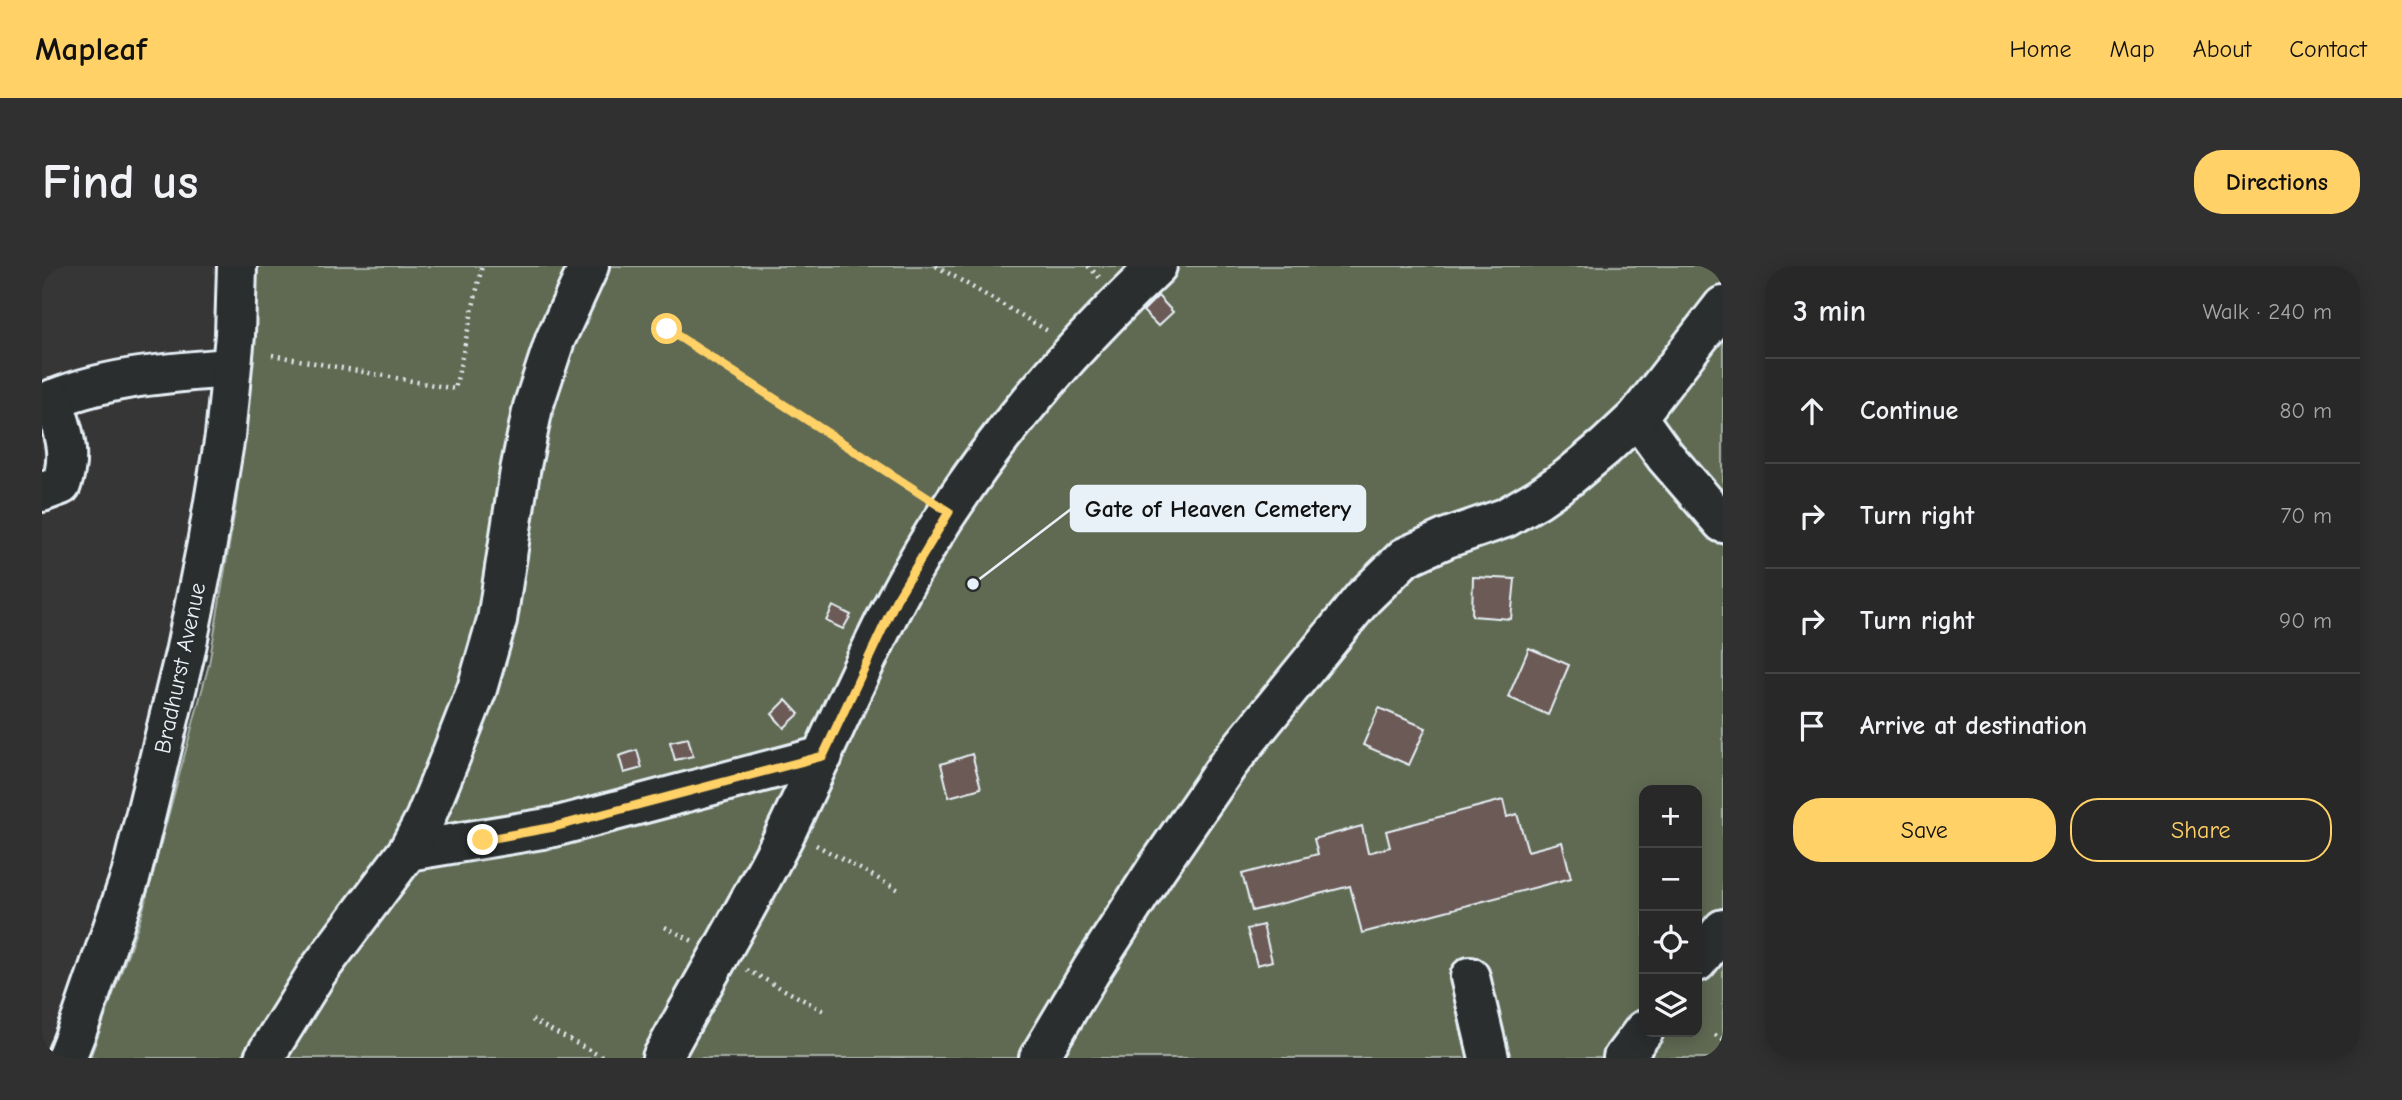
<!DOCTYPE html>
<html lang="en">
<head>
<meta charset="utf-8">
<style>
	body { margin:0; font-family:"Comic Neue",sans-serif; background:#313030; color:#f1f3f6 }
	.controls { position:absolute; right:21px; bottom:21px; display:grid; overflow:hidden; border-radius:14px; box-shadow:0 4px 18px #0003 }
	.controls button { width:63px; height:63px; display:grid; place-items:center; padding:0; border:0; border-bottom:2px solid #454445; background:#292828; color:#f1f3f6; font:35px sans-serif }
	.stop { position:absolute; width:21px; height:21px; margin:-16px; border:5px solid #ffd166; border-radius:50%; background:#fff }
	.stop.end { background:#ffd166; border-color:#fff; box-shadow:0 2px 7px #0008 }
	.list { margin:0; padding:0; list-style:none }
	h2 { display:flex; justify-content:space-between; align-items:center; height:91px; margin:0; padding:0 28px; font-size:30px }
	h2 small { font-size:23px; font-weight:400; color:#a5a6a8 }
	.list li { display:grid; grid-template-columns:46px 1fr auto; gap:21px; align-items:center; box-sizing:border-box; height:105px; padding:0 28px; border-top:2px solid #454445 }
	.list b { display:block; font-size:26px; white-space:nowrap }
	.list em { font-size:23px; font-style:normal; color:#a5a6a8 }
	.actions { display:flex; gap:14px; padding:21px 28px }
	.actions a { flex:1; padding:16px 0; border:2px solid #ffd166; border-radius:28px; text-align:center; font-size:24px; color:#ffd166 }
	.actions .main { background:#ffd166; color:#111 }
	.icon { flex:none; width:38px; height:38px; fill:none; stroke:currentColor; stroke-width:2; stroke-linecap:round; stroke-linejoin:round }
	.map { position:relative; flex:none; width:1681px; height:792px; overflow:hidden; border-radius:28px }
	header { display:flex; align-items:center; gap:42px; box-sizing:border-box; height:98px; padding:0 35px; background:#ffd166; color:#111 }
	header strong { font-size:33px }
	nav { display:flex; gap:38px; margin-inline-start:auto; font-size:24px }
	.intro { display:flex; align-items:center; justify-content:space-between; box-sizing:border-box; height:168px; padding:0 42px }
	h1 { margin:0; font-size:49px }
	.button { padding:18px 32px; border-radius:28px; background:#ffd166; color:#111; font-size:24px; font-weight:700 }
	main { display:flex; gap:42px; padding:0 42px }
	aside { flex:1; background:#292828; border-radius:28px; box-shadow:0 4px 18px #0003 }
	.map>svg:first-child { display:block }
	.green { fill:#606b52; stroke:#a4aea5; stroke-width:2; fill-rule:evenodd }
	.building { fill:#6c5a56; stroke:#e8f1f8; stroke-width:2 }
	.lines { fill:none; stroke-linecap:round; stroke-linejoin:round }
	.minor-casing { stroke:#e8f1f8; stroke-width:44 }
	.major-casing { stroke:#e8f1f8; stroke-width:44 }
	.path { stroke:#e8f1f8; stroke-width:4.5; stroke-dasharray:2 5; stroke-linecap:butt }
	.minor { stroke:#2a2d2e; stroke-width:38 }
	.major { stroke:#2a2d2e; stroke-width:38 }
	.route { stroke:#ffd166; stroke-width:9 }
	.labels { text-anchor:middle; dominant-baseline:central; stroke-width:5; stroke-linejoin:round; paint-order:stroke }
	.street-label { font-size:23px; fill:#e8f1f8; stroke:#2a2d2e }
	.leader { fill:none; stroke:#e8f1f8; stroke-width:2.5 }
	.callout-dot { fill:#e8f1f8; stroke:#2a2d2e; stroke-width:2.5 }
	.callout { fill:#e8f1f8; stroke:#e8f1f8; stroke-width:2.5 }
	.callout-label { font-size:24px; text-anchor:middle; font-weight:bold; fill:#111 }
</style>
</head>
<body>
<header>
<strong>Mapleaf</strong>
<nav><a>Home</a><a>Map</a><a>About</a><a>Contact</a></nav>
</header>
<div class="intro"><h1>Find us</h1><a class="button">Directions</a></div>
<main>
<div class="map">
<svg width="1681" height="792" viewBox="0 0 1681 792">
	<rect width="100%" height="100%" fill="#373636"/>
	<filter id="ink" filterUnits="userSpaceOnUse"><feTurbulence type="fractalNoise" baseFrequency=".0143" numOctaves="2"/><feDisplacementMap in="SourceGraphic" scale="14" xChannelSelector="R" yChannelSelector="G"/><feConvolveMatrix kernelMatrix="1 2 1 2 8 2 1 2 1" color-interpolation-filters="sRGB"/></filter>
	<g filter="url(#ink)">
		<path class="green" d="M213,0H1681V792H48L99,651L167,398L194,238L213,73ZM1602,524H1655V766H1602Z"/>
		<g class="building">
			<polygon points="1116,30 1131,46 1116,60 1101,45"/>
			<polygon points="1431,311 1473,313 1469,353 1430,350"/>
			<polygon points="791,340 809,349 801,363 784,355"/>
			<polygon points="1487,382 1527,399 1506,449 1466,431"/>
			<polygon points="744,434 757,448 742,462 730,448"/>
			<polygon points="1337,442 1384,462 1367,499 1321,479"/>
			<polygon points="646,472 651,490 633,494 628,476"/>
			<polygon points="595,484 600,502 582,507 577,490"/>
			<polygon points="930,488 939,522 907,531 899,498"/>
			<polygon points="1461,534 1465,551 1475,548 1486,585 1520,576 1529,612 1320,667 1308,620 1210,645 1200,608 1276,588 1272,573 1320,560 1326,587 1348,581 1344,565"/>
			<polygon points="1221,659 1230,695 1215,699 1205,663"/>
		</g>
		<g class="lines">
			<g class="minor-casing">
				<g id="minor">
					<path d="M0,138C60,111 124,107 189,102"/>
					<polyline points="1595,151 1623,190 1681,257"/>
					<path d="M0,226L19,219C31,186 20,164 11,133"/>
					<polyline points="366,585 512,561 781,490"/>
					<polyline points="1655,696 1681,663"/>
					<polyline points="1428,711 1447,792"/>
					<polyline points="222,792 276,705 366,585 383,553 410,487 435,423 455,354 478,205 491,141 513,74 547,0"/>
					<path d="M620,792C660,718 704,645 742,570C780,492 813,413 853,336C919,209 1012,98 1115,0"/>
					<polyline points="997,792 1050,703 1115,602 1187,497 1321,332 1363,291 1405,272 1463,252 1497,232 1527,211 1563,181 1595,151 1681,40"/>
					<polyline points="1581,792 1602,764"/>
				</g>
			</g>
			<g class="major-casing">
				<polyline id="major" points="24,792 41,749 89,609 143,387 165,278 183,170 193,69 195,0"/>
			</g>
			<g class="path">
				<polyline points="894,0 1006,65"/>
				<polyline points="1046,0 1059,13"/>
				<polyline points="625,63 880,228"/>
				<polyline points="230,89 413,123 440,0"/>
				<polyline points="774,579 857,624"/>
				<polyline points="623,661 651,675"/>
				<polyline points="705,704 784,746"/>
				<polyline points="490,754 562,792"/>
				<polyline points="1673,769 1681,773"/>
			</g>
			<use href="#minor" class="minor"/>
			<use href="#major" class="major"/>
		</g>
	</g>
	<g class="lines" filter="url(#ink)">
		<polyline class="route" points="441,574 512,561 781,490 854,334 907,246 625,63"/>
	</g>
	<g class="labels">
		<g class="street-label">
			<text transform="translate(138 402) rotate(-78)">Bradhurst Avenue</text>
		</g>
	</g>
	<path class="leader" d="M931 318L1029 243"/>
	<circle class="callout-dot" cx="931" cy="318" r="7"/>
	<rect class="callout" x="1029" y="220" width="294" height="45" rx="7"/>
	<g class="callout-label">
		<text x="1176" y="251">Gate of Heaven Cemetery</text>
	</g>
</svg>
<div class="controls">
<button>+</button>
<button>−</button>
<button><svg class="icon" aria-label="locate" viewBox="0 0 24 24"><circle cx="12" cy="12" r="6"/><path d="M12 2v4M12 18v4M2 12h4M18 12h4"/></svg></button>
<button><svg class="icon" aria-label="layers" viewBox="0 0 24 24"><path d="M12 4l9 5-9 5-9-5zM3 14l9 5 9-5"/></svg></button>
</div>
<div class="stop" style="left:625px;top:63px"></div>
<div class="stop end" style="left:441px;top:574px"></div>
</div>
<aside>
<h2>3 min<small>Walk · 240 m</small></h2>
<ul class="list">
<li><svg class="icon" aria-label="ahead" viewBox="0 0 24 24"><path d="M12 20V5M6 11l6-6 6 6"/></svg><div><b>Continue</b></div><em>80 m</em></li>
<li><svg class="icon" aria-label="right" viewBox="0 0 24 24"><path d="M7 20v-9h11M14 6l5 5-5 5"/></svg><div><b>Turn right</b></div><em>70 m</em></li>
<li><svg class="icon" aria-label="right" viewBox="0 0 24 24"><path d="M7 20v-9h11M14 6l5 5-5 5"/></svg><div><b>Turn right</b></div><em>90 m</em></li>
<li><svg class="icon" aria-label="arrive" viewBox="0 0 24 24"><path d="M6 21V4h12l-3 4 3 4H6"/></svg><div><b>Arrive at destination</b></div></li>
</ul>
<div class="actions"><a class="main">Save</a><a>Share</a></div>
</aside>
</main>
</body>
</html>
